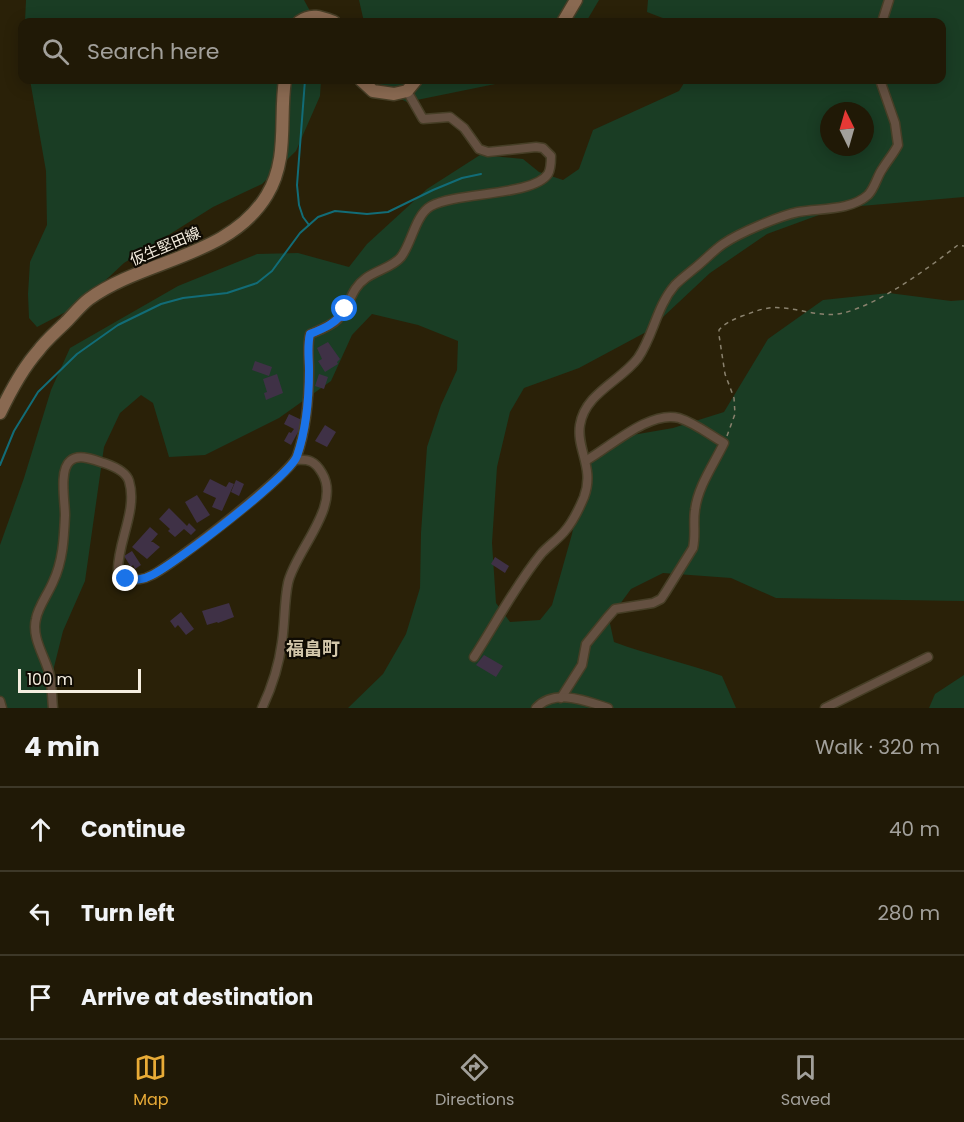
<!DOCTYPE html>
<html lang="en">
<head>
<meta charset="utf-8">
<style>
	body { margin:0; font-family:Poppins,"Noto Sans JP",sans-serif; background:#282210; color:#f1f3f6 }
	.compass { position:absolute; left:820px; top:102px; width:54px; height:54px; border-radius:50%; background:#201906; box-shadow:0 3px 15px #0003; rotate:355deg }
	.scale { position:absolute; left:18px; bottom:15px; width:123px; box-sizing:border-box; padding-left:6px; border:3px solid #f5eee0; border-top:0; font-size:16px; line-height:21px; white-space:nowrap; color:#f5eee0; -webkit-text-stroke:4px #0f0b03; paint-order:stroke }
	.stop { position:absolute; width:18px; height:18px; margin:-14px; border:4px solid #1a73e8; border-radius:50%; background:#fff }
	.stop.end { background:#1a73e8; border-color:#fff; box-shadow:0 2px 6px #0008 }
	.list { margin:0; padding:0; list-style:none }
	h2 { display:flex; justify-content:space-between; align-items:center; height:78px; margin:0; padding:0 24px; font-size:26px }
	h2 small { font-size:20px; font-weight:400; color:#a2a09b }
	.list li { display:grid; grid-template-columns:39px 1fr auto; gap:18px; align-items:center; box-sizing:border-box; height:84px; padding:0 24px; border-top:2px solid #3d3828 }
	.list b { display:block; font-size:22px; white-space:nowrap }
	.list em { font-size:20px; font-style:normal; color:#a2a09b }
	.icon { flex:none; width:33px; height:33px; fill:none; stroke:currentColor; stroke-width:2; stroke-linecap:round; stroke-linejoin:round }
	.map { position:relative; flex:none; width:964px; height:708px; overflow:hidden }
	.search { position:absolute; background:#201906; box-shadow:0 3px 15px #0003; left:18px; right:18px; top:18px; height:66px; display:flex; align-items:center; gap:15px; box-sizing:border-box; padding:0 21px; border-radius:12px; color:#a2a09b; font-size:22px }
	.sheet { height:330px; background:#201906 }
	nav { display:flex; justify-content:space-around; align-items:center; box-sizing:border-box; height:84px; border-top:2px solid #3d3828; background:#201906; font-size:16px; color:#a2a09b }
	nav a { display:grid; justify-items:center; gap:3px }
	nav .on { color:#e8ab37 }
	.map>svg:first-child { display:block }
	.green { fill:#1a3d24; fill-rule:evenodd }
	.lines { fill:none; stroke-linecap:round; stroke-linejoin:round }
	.stream { stroke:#126c77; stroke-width:2 }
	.building { fill:#3f3146 }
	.street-casing { stroke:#463e26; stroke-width:11 }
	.secondary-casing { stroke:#463e26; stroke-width:15 }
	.path { stroke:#8a826e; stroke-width:1.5; stroke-dasharray:4.5 4.5; stroke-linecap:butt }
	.street { stroke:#645041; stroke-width:8 }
	.secondary { stroke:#896951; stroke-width:12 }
	.route { stroke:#1a73e8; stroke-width:8 }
	.labels { text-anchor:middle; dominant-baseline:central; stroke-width:4.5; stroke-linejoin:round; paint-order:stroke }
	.street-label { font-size:15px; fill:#f5eee0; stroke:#0f0b03 }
	.quarter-label { font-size:18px; font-weight:bold; fill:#d1c5a9; stroke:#0f0b03 }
</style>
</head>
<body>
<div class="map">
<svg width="964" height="708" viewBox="0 0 964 708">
	<rect width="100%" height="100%" fill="#2a2108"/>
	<g class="green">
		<polygon points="26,0 304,0 316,22 25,22"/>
		<polygon points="359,0 599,0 586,22 364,22"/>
		<path d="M648,0H964V197L838,208L767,234L710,273L648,331L579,368L524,388L510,412L497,467L492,543L496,603L510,622L540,620L552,605L572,534L587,462L621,437L673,428L724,412L768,339L823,300L889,293L951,301L964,300V601L776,598L731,578L663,573L631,589L609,619L614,642C649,655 686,663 722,676L736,708H348L383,674L406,634L420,588L421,533L427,447L441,405L457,370L458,341L418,325L372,314L352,335L331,381L279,418L205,455L169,457L153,403L141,395L120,413L104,447L85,581L63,631L54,667L55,705L58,708H0V545L24,478L51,390L70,348L178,286L257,254L298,253L349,267L367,244L427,189L480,155L523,159L539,172L563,180L579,169L593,130L679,91L686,80H942V22H673L647,12ZM829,111H865V147H829Z"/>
		<polygon points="30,80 321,80 320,96 296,151 262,184 213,207 124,263 79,305 37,327 29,318 28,294 30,262 47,225 46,171"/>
		<polygon points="379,80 515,80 407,102 382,90"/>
		<polygon points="964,675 964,708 929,708 935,694"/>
	</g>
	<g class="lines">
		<g class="stream">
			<polyline points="305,80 297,185 299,205 303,217 309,225"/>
			<polyline points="0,465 14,431 38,392 77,354 118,325 161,304 183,298 227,293 257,283 272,271 300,233 318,217 335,211 367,214 388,212 433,190 462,178 481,174"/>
		</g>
	</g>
	<g class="building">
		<polygon points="328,342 340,359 337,362 338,364 325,372 318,361 322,359 317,348"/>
		<polygon points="255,361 272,367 269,376 252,370"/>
		<polygon points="277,374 283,393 266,400 264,393 267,392 263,379"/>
		<polygon points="319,374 328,377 324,389 315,386"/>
		<polygon points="289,414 304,421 291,445 284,441 289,432 291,433 294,429 284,424"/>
		<polygon points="325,425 336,432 327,447 315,441"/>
		<polygon points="210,479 226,487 229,482 234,484 222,511 212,507 216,498 203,492"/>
		<polygon points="236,480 244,484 239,496 231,492"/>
		<polygon points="197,495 210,515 197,523 185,502"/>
		<polygon points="169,508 187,526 189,523 196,530 191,535 184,529 175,537 168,531 170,529 159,519"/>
		<polygon points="150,527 158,534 151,542 153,542 160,547 147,559 132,547"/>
		<polygon points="132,551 141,565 135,569 133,565 131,567 124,556"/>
		<polygon points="495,557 509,566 505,573 491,564"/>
		<polygon points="229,603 234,617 218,623 217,622 207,625 202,611"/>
		<polygon points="181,612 194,629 186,635 178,625 175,628 170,621"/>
		<polygon points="484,655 503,666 496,677 476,665"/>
	</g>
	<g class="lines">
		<g class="street-casing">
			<g id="street">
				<polyline points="882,22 889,0"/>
				<path d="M474,657C496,623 515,586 541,554C548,546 557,540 564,532C573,522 579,509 584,497C595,468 576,449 580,425C585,393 621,381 638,358C654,335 656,307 675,285C681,279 689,273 695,268C705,260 713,251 723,244C739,233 779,216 798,212C820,208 850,211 868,195C875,188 877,176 883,168C888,160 894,153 898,145L895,123L880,80"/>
				<path d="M561,698L582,665L586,644L607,618L615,609L653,603L661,599L665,593L693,548C696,535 693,523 695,510C698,486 714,464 724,443C710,435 695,423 679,418C650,410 610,447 587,460"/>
				<polyline points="0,701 2,708"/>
				<path d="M53,708C52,698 52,686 50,676C46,658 31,638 36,619C38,607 48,594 53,582C63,561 64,538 65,515C65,502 59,470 70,461C79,453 94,460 104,463C113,466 126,471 129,481C138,510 117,543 118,571L126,579C136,580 143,580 152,575C174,564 290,475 297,456C306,430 309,398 309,370C309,358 307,346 310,334C320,330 331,326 338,319C351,307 349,290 366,278C377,270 393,267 401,257C412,243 415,215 431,206C457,192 533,196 548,174C551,169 551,162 551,156L543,148L536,147L488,152L479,149L464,128L450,117L423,119L407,91"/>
				<path d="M262,708C272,687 279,665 282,642C285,622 284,602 288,583C295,551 342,506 322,473C315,461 309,459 296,460"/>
				<path d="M536,708C555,688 586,701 608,708"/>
				<polyline points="825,708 928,657"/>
			</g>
		</g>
		<g class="secondary-casing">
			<g id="secondary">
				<path d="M299,22C311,13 321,17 334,22"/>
				<polyline points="563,22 576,0"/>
				<polyline points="361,80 373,91 394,94 407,91 416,80"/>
				<path d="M0,413C10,392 22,369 38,351C46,340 57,331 66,322C74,314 81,305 89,299C144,259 230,257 267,195C289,159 279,118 285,80"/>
			</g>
		</g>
		<path class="path" d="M727,436L735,414L734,398L725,374L719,335V330C726,322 733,320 742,316C751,313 760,309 769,308C793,305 819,319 843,313C880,304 927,269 958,245L964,246"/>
		<use href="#street" class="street"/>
		<use href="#secondary" class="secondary"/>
	</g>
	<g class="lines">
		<path class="route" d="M126,579C136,580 143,580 152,575C175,564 290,476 297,456C306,430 309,398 309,370C309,358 307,346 310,334C325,328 337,323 345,309"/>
	</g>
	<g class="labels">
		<g class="street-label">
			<text transform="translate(165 246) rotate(-23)">仮生堅田線</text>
		</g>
		<g class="quarter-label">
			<text x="313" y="648">福畠町</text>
		</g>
	</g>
</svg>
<svg class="compass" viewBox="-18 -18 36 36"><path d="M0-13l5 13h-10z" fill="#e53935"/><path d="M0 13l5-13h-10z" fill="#a2a09b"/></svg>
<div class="scale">100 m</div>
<div class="stop" style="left:345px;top:309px"></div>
<div class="stop end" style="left:126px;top:579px"></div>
<div class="search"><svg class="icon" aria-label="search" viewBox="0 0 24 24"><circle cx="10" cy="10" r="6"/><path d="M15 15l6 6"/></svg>Search here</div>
</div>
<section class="sheet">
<h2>4 min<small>Walk · 320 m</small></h2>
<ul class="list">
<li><svg class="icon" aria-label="ahead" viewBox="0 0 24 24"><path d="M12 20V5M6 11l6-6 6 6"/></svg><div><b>Continue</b></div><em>40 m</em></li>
<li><svg class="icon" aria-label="left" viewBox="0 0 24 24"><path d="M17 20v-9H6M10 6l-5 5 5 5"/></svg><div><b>Turn left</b></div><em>280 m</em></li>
<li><svg class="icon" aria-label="arrive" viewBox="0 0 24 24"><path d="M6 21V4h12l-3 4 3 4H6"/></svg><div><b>Arrive at destination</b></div></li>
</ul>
</section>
<nav>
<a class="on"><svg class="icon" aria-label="map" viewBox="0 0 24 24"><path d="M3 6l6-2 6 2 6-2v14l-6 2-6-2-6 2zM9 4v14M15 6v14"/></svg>Map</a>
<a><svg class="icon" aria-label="directions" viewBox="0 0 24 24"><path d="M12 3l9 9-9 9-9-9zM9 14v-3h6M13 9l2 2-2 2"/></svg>Directions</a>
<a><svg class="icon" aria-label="saved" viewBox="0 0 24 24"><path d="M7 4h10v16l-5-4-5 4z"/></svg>Saved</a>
</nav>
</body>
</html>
